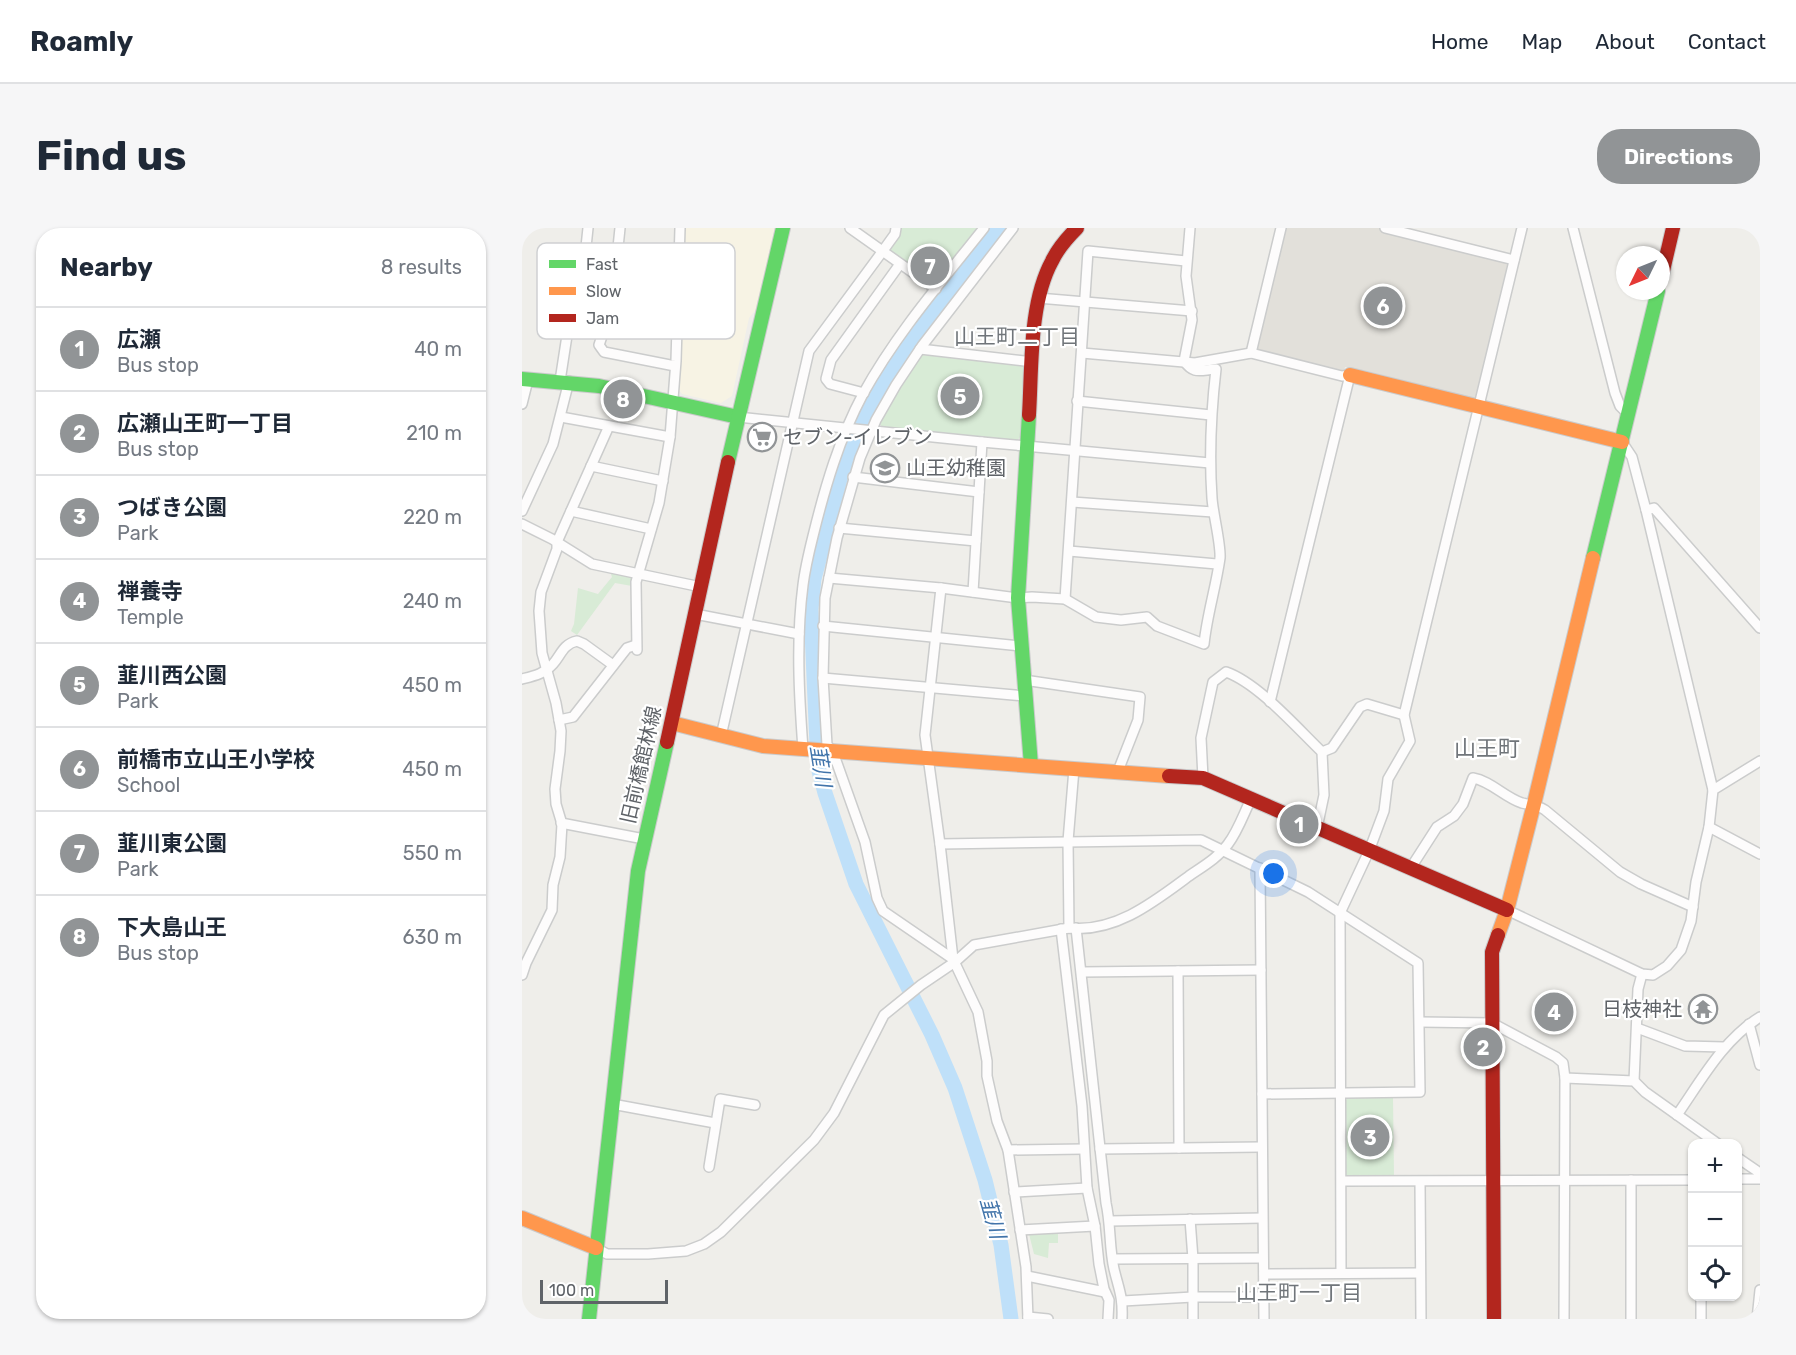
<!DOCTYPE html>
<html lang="en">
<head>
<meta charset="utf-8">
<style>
	body { margin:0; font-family:Rubik,"Noto Sans JP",sans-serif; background:#f6f6f7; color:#1f2937 }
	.controls { position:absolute; right:18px; bottom:18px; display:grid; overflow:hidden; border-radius:12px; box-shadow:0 2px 4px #0004 }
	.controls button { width:54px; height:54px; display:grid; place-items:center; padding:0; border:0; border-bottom:2px solid #e0e1e3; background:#fff; color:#1f2937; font:30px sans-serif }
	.compass { position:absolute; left:1094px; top:18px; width:54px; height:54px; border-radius:50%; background:#fff; box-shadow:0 2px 4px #0004; rotate:227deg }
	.scale { position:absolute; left:18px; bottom:15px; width:128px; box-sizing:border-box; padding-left:6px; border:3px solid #5f6368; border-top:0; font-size:16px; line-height:21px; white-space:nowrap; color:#5f6368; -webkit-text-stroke:4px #fff; paint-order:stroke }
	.you { position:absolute; left:752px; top:646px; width:21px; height:21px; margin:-15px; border:4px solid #fff; border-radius:50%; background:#1a73e8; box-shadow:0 0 0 9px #1a73e833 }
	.badge { display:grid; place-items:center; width:39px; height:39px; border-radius:50%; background:#919496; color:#fff; font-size:20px; font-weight:700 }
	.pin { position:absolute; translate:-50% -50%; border:3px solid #fff; box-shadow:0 2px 6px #0006 }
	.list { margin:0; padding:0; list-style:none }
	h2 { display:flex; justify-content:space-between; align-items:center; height:78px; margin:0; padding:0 24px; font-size:26px }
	h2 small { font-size:20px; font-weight:400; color:#747a83 }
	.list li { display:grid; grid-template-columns:39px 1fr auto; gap:18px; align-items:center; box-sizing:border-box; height:84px; padding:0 24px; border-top:2px solid #e0e1e3 }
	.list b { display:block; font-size:22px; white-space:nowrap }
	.list p { margin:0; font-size:20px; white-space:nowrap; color:#747a83 }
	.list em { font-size:20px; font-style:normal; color:#747a83 }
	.icon { flex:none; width:33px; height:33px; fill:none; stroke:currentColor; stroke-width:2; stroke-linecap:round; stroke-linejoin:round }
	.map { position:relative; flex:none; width:1238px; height:1091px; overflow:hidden; border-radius:24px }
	header { display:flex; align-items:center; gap:36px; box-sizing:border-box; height:84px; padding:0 30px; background:#fff; border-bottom:2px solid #e0e1e3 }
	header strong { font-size:28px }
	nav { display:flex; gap:33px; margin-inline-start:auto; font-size:21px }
	.intro { display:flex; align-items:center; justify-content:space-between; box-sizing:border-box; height:144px; padding:0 36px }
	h1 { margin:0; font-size:42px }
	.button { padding:15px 27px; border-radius:24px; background:#919496; color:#fff; font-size:21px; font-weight:700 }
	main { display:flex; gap:36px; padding:0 36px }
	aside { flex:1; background:#fff; border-radius:24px; box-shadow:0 2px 4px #0004 }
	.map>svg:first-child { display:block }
	.commercial { fill:#f7f3e4 }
	.education { fill:#e2e0da }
	.green { fill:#d8ebd6 }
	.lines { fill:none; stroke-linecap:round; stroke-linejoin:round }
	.river { stroke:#bfe0f9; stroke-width:15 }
	.street-casing { stroke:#cbcccc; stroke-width:12 }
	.fast-casing { stroke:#cacacb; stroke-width:16 }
	.slow-casing { stroke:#cacacb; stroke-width:16 }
	.jam-casing { stroke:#cacacb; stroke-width:16 }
	.street { stroke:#fdfcfc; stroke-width:9 }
	.fast { stroke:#63d668; stroke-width:14 }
	.slow { stroke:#ff974d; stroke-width:14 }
	.jam { stroke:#b3261e; stroke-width:14 }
	.labels { text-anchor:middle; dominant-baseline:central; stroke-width:4.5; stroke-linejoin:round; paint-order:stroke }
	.poi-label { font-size:20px; fill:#5f6368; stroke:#fff; text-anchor:start }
	.street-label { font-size:20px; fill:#5f6368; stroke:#fff }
	.neighbourhood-label { font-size:21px; fill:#70757a; stroke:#fff }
	.water-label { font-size:21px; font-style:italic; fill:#4174aa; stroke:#fff }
	.quarter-label { font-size:22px; fill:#70757a; stroke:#fff }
	.key { fill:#fff; stroke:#cfd0d2; stroke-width:1.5 }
	.key-label { font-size:16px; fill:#5f6368 }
</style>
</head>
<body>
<header>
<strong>Roamly</strong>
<nav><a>Home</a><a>Map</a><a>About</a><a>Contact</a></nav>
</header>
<div class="intro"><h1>Find us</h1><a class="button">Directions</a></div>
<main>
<aside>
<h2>Nearby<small>8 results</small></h2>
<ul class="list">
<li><span class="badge">1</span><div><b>広瀬</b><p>Bus stop</p></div><em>40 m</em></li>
<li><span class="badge">2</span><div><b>広瀬山王町一丁目</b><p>Bus stop</p></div><em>210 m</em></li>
<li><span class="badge">3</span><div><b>つばき公園</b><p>Park</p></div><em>220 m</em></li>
<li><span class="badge">4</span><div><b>禅養寺</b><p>Temple</p></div><em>240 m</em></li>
<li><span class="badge">5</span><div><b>韮川西公園</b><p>Park</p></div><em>450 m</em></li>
<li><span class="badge">6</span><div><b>前橋市立山王小学校</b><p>School</p></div><em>450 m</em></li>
<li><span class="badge">7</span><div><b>韮川東公園</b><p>Park</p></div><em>550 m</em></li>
<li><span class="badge">8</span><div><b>下大島山王</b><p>Bus stop</p></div><em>630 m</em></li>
</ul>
</aside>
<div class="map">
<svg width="1238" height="1091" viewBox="0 0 1238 1091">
	<rect width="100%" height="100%" fill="#efeeea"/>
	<polygon class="commercial" points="161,0 253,0 236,79 227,90 210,168 199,175 160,166 156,161"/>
	<polygon class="education" points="762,0 859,0 859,2 988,35 955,171 845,143 823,139 822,144 735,123 733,120"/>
	<g class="green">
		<path d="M379,0H454V3L415,53L410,54L367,23C368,14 377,9 379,0Z"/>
		<polygon points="400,127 499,136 504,141 498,209 495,213 360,199 357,195 396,129"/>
		<polygon points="88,343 106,347 111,352 110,358 93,355 55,407 49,403 52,396 56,360 76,366 90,349"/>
		<polygon points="828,868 871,868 872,949 827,949 824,947 824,872"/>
		<polygon points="536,1003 536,1015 527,1015 526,1030 512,1026 507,1006"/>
	</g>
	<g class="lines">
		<polyline class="river" points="476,0 380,125 349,177 319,247 292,351 289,381 296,539 303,565 334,656 410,807 433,860 463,952 479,1017 489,1091"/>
		<g class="street-casing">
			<g id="street">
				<polyline points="98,0 90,78 77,117 82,124 153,138"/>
				<polyline points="328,0 414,61"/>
				<polyline points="491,0 400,118 374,157 354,192 338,230 315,310 303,370 301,450 305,517 311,524 343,614 355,670 361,683 431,731 456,784 465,833 465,848 475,893 486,922 504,1039 506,1091"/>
				<polyline points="863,0 992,32"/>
				<polyline points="1051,0 1093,165 1098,178 1106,186"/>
				<polyline points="95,31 156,43"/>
				<polyline points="516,70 670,83"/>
				<polyline points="90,78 155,92"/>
				<polyline points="398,121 511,134"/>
				<polyline points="560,125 673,135 729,125 820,148 828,147 748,474"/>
				<polyline points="729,125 759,0"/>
				<polyline points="38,153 46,101 60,57 66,0"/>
				<polyline points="342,165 308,156 304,151 309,132 378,36"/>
				<polyline points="555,173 689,187"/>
				<polyline points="0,176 6,152"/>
				<polyline points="39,189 148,209"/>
				<polyline points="216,189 460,214 688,235"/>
				<polyline points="1100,214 1110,229 1124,282 1191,562"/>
				<polyline points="69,238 141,253"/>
				<polyline points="331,249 457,264"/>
				<polyline points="550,274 691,284"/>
				<polyline points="1124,282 1132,280 1238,400"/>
				<polyline points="0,283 31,216 47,153"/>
				<polyline points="49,283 129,301"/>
				<polyline points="0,296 30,311 70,336 179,359"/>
				<polyline points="317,300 454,313"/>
				<polyline points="547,323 695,336"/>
				<path d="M307,350L419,360L496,370L510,369L543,371L574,389L599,392L625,389L635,398L682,416C685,387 694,359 698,330C699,316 691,286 690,270C687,226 689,184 694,141C678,142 672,147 662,133L670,92L664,48L668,0"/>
				<polyline points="419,360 403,507 418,616 431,731"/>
				<polyline points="451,364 460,214"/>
				<polyline points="543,371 566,23 664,33"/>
				<polyline points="173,386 277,406"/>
				<polyline points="301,398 499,418"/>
				<polyline points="115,422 114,354 137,275 148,209 154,133 158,0"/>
				<polyline points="301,450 503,468"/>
				<path d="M0,451C12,448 22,446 31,436C39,427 41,416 55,413L62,416L91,437"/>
				<polyline points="502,452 618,469 616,492 596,543"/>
				<polyline points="37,492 51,489 105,420 114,417"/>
				<polyline points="199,508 287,123 360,24 373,6 374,0"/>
				<path d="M281,521C277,467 274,411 281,357C283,341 287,324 291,308C303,259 317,211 341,166C374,106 420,53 462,0"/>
				<polyline points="800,524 810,520 838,479 845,476 882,487"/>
				<path d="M681,550L679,510L691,454L704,444C736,455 775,500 800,524L802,567L795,600"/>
				<polyline points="39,595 122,611"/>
				<polyline points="1187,599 1238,626"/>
				<polyline points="418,616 679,612 786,664 896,735 898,864 740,866"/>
				<polyline points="738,640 742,1091"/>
				<path d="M888,641L915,599L932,588L941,576L951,550C969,553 982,569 1000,575C1009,577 1015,577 1023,582L1098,644L1119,656L1171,679"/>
				<polyline points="985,682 1120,746 1131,747 1145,738 1159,722 1169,693 1174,654 1187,599 1191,562 1238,533"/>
				<polyline points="547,700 546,613 552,541"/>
				<path d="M554,700L584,975C589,997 587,1019 592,1041C597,1062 601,1068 600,1091"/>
				<polyline points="539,701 560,878 565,960 573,998 577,1036 582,1061 587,1072 586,1091"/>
				<polyline points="656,743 657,920"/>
				<polyline points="560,744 739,742"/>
				<polyline points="0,747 4,735 30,682 31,657 38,629 40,596 34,576 33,561 38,523 39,503 34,475 20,425 17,383 19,364 35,321 35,314 87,198"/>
				<polyline points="898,794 970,795 1034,829 1041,835 1043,850 1042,1091"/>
				<polyline points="1227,796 1238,837"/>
				<polyline points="1115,800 1163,818 1202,819"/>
				<polyline points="1043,850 1112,853 1123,864 1196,916"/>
				<polyline points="1112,853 1116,761 1120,746"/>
				<polyline points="90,876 193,895"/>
				<path d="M1155,887C1180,851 1201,812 1238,789"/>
				<polyline points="578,921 739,919"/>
				<polyline points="486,922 562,921"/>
				<polyline points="1216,930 1235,943 1238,949"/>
				<polyline points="187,939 198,871 233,877"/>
				<polyline points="1216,951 1238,951"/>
				<polyline points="1109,952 1109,1091"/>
				<polyline points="820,953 1170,952"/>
				<polyline points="898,954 899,1091"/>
				<polyline points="492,964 565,960"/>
				<polyline points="668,991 671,1031 671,1091"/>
				<polyline points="588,993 740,990"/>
				<polyline points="498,1002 573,998"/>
				<path d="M74,1020L85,1026H126L164,1023L182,1016L199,1004L292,912L312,885L362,787L399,757L433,734L452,717L547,700C593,705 632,674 667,648C680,639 696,630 706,616C716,603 722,585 729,571"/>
				<polyline points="591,1031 740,1030"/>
				<polyline points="819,1045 818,685 847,623 862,583 866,551 888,513 882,487 1000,0"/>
				<polyline points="742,1046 898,1045"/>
				<polyline points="505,1048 583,1064"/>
				<polyline points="1179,1068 1179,1091"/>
				<polyline points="601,1073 671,1069 742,1069"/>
				<polyline points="506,1089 526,1091"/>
				<polyline points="1235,1091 1238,1062"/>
			</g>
		</g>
		<g class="fast-casing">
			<g id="fast">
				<polyline points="0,151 77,158 216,189"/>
				<polyline points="507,187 496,370 509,537"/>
				<polyline points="206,234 261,0"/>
				<polyline points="1071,330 1136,63"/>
				<polyline points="67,1091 116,643 145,514"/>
			</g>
		</g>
		<g class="slow-casing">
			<g id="slow">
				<polyline points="828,147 1100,214"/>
				<polyline points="150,495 241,518 647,548"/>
				<polyline points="976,707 985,682 1012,576 1071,330"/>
				<polyline points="0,990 74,1020"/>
			</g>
		</g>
		<g class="jam-casing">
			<g id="jam">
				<polyline points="1139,51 1151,0"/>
				<path d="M507,187C510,139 507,75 530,33C536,20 545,10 555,0"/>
				<polyline points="145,514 206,234"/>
				<polyline points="647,548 681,550 985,682"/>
				<polyline points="972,1091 970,724 976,707"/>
			</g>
		</g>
		<use href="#street" class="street"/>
		<use href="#fast" class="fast"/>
		<use href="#slow" class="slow"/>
		<use href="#jam" class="jam"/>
	</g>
	<defs>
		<g id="supermarket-ring" transform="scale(1.5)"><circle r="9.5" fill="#fff" stroke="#919496" stroke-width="1.5"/><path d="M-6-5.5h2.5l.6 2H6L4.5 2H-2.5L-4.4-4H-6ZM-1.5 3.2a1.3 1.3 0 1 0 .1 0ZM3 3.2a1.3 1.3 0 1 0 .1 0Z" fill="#919496"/></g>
		<g id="school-ring" transform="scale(1.5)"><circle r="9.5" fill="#fff" stroke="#919496" stroke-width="1.5"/><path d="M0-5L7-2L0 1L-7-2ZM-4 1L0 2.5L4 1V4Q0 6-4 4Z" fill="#919496"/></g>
		<g id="temple-ring" transform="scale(1.5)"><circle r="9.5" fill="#fff" stroke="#919496" stroke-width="1.5"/><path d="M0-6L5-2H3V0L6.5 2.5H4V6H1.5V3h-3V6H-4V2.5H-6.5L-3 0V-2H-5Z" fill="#919496"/></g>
	</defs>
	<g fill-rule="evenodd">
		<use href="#supermarket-ring" x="240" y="209"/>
		<use href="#school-ring" x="363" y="240"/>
		<use href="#temple-ring" x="1181" y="781"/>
	</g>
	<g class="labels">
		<g class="poi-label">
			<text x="261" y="209">セブン-イレブン</text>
			<text x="384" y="240">山王幼稚園</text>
			<text x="1160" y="781" text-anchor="end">日枝神社</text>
		</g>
		<g class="street-label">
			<text transform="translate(119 537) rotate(-77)">旧前橋館林線</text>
		</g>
		<g class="neighbourhood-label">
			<text x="495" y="108">山王町二丁目</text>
			<text x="777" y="1064">山王町一丁目</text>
		</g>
		<g class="water-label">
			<text transform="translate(299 538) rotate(81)">韮川</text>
			<text transform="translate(471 990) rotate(74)">韮川</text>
		</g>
		<g class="quarter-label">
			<text x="965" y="520">山王町</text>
		</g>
	</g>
	<rect x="15" y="15" width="198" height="96" rx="9" class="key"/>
	<rect x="27" y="32" width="27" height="8" fill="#63d668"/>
	<rect x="27" y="59" width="27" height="8" fill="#ff974d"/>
	<rect x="27" y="86" width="27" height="8" fill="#b3261e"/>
	<g class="key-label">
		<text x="64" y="42">Fast</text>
		<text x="64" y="69">Slow</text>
		<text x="64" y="96">Jam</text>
	</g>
</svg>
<div class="controls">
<button>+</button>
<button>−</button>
<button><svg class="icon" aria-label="locate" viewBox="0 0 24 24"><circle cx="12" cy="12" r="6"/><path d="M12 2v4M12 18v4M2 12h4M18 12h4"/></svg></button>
</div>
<svg class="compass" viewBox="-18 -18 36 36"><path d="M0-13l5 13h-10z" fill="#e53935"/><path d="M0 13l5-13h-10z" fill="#747a83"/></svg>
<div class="scale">100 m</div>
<div class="you"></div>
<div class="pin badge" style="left:777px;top:596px">1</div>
<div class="pin badge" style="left:961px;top:819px">2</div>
<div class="pin badge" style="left:848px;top:909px">3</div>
<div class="pin badge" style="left:1032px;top:784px">4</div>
<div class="pin badge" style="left:438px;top:168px">5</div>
<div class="pin badge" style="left:861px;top:78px">6</div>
<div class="pin badge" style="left:408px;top:38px">7</div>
<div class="pin badge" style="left:101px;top:171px">8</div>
</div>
</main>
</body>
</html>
